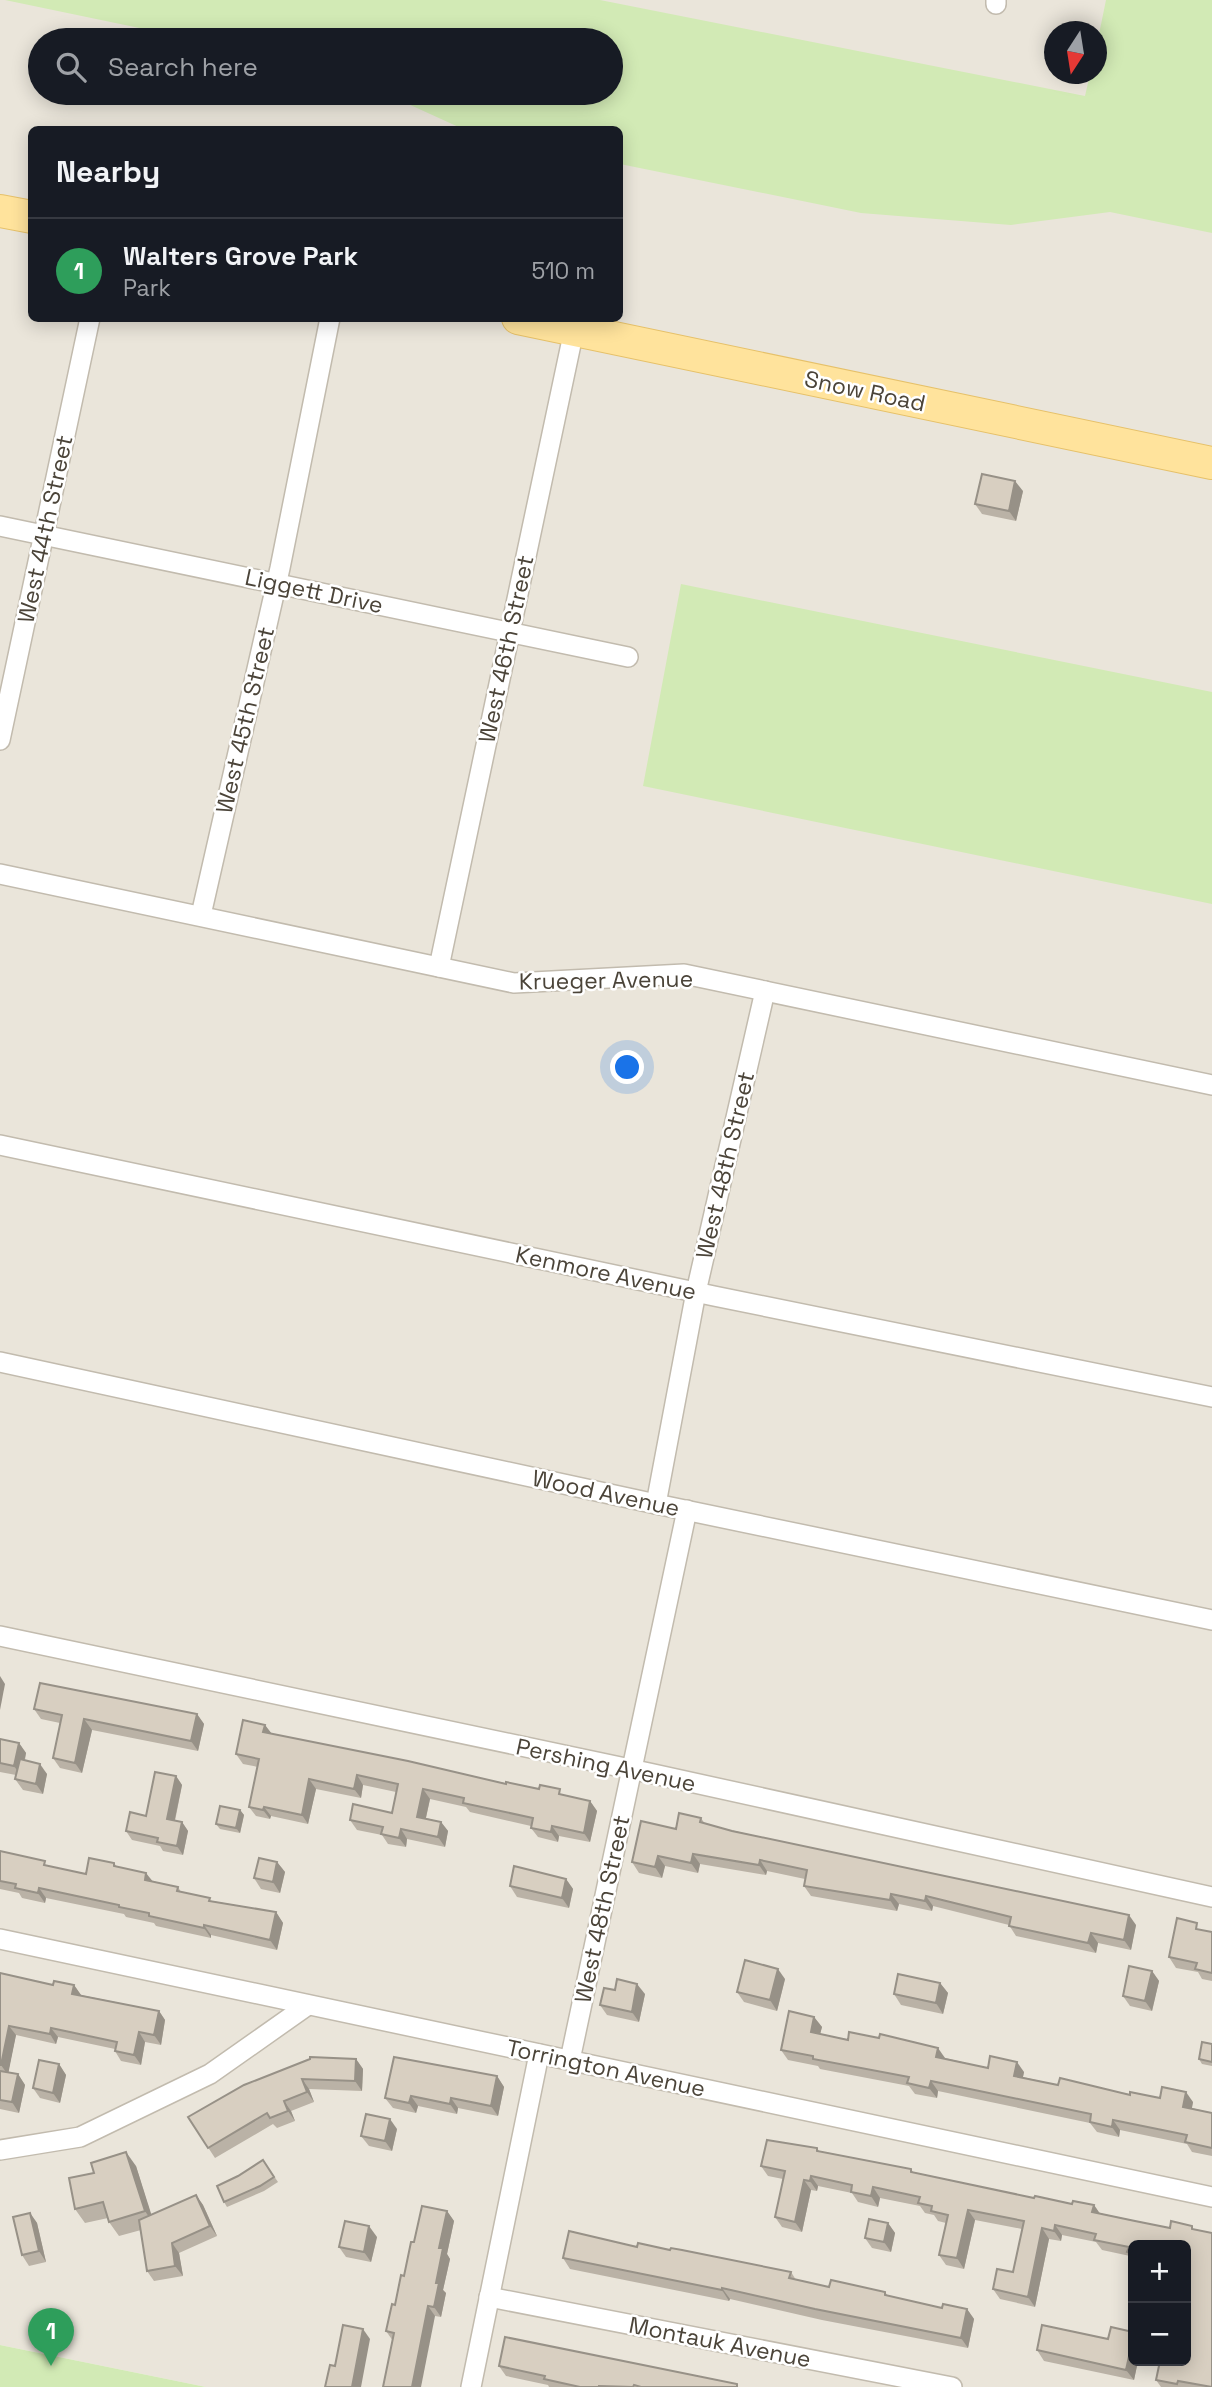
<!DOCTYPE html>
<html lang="en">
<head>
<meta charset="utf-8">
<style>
	body { margin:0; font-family:"Space Grotesk",sans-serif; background:#242831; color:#f1f3f6 }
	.controls { position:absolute; right:21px; bottom:21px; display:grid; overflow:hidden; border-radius:10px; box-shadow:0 4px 18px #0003 }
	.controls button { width:63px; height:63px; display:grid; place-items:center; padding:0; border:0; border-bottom:2px solid #363941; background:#171b24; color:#f1f3f6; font:35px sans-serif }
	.compass { position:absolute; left:1044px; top:21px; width:63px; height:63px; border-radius:50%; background:#171b24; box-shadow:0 4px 18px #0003; rotate:192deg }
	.you { position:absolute; left:628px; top:1068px; width:24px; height:24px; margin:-18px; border:5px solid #fff; border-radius:50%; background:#1a73e8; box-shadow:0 0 0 10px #1a73e833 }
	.badge { display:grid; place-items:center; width:46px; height:46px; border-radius:50%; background:#0f766e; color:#fff; font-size:23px; font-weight:700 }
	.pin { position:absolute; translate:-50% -58px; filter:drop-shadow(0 2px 4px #0008) }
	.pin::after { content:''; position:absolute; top:37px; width:24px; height:21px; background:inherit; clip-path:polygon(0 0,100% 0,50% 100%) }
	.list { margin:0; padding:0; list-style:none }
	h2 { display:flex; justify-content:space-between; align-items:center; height:91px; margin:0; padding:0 28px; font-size:30px }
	h2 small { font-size:23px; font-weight:400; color:#9ea1a6 }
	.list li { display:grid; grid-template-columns:46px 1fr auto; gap:21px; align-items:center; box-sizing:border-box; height:105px; padding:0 28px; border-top:2px solid #363941 }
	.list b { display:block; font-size:26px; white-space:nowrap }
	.list p { margin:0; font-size:23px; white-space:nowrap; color:#9ea1a6 }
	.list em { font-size:23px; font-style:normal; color:#9ea1a6 }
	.icon { flex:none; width:38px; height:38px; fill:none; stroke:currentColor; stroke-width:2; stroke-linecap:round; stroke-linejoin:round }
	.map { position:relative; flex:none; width:1212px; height:2387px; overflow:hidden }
	.search { position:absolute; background:#171b24; box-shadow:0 4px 18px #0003; left:28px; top:28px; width:595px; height:77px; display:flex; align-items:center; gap:18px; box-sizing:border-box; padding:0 24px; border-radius:38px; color:#9ea1a6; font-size:26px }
	.panel { position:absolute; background:#171b24; box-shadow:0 4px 18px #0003; left:28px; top:126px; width:595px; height:196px; border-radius:10px }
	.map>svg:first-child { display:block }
	.residential { fill:#eae5da; fill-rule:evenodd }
	.green { fill:#d2eab5 }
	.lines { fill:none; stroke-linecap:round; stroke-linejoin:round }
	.street-casing { stroke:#c2bbae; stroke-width:22 }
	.primary-casing { stroke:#e6c16a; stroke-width:34 }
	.street { stroke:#fff; stroke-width:19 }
	.primary { stroke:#ffe39c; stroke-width:32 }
	.wall { fill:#bab2a6 }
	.shaded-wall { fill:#979187 }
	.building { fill:#d8cfc1; stroke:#979187; stroke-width:2 }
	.labels { text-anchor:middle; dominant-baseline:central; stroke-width:5; stroke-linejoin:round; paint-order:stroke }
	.street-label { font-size:23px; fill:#4b4439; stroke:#fff }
</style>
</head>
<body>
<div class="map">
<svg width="1212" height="2387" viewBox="0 0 1212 2387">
	<rect width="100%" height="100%" fill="#f6f3ec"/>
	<path class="residential" d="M0,0H1212V2387H206L0,2345ZM1054,32H1096V74H1054ZM40,40H611V93H40ZM32,130H620V318H32ZM1133,2245H1186V2361H1133Z"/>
	<g class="green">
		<polygon points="5,0 600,0 1085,96 1090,74 1096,74 1097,44 1106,0 1212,0 1212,233 1110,212 1011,225 861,213 620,164 620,130 463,129 384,93 611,93 611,40 197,40"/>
		<polygon points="681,584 1212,692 1212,904 643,786"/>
		<polygon points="0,2345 206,2387 0,2387"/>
	</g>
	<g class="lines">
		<g class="street-casing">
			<g id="street">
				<polyline points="996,4 996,0"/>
				<polyline points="0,526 628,657"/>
				<polyline points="0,740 90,318"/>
				<polyline points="0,874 514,983 684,974 1212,1085"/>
				<polyline points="201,915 280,568 330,318"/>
				<polyline points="439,967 574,330"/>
				<polyline points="0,1145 714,1296 1212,1397"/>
				<polyline points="0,1362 656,1504 1212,1620"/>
				<polyline points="656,1504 696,1292 765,991"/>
				<polyline points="0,1636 649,1773 1212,1897"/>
				<polyline points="0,1939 1212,2197"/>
				<polyline points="570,2060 687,1510"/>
				<polyline points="0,2150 80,2137 210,2074 308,2005"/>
				<polyline points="489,2297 952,2387"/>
				<polyline points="471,2387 539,2054"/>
			</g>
		</g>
		<g class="primary-casing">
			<g id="primary">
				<polyline points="0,211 32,217"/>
				<polyline points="518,318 1212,463"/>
			</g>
		</g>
		<use href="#street" class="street"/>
		<use href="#primary" class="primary"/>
	</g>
	<g class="wall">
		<polygon points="1023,491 1016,521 982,514 975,504"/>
		<polygon points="34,1709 197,1714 204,1724 198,1751 92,1730 82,1773 60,1768 53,1758 60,1723 41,1719"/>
		<polygon points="265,1725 271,1734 590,1801 597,1811 590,1842 559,1836 558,1842 538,1837 531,1828 531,1826 470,1812 466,1807 430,1799 426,1818 441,1822 448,1831 445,1847 407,1839 406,1847 388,1844 382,1835 357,1830 350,1820 392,1813 396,1792 363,1785 361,1798 316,1789 308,1824 271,1816 270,1819 256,1816 249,1807 258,1767 243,1764 236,1754"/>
		<polygon points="0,1739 19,1743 26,1753 25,1760 47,1774 43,1794 23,1790 15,1779 16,1775 0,1772"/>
		<polygon points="176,1776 182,1785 175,1821 182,1822 188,1831 183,1855 163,1851 160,1846 132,1840 126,1831 146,1816"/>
		<polygon points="240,1810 244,1815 240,1833 220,1829 216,1824"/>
		<polygon points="701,1818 705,1824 1136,1925 1131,1950 1098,1943 1096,1953 1016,1936 1009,1925 933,1906 932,1911 899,1904 897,1911 811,1896 804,1886 805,1879 767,1871 766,1875 700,1864 698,1873 665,1866 662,1878 639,1873 632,1862 676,1829"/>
		<polygon points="0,1851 49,1866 86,1874 114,1863 117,1867 152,1881 178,1887 181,1892 212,1901 276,1912 283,1923 277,1950 211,1935 211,1938 156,1926 154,1923 126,1917 124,1914 46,1898 45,1903 22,1898 19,1893 0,1889"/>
		<polygon points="277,1862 285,1872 280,1893 261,1889 254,1878"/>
		<polygon points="566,1879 573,1889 569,1908 517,1897 510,1886"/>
		<polygon points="1202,1930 1212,1932 1212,1981 1202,1979 1198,1972 1176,1968 1169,1957"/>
		<polygon points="1152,1971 1159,1981 1152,2011 1130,2006 1123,1996"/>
		<polygon points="0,1973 53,1985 74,1985 81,1995 159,2011 165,2020 161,2045 145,2042 141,2065 121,2061 115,2051 115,2049 58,2037 56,2044 16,2035 8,2072 18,2074 25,2085 19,2113 0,2109"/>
		<polygon points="785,1979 777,2011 744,2002 737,1992"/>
		<polygon points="940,1983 948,1993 943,2014 901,2005 894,1994"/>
		<polygon points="615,1990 645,1994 639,2022 607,2015 600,2005"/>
		<polygon points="814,2017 822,2027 820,2034 945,2058 988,2068 1024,2072 1023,2077 1058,2085 1193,2102 1192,2108 1212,2113 1212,2156 1192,2152 1187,2144 1120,2130 1119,2137 1097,2132 1090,2123 938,2091 937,2098 915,2094 909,2086 820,2069 818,2066 788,2060 781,2050"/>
		<polygon points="1212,2044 1212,2066 1202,2064 1199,2059"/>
		<polygon points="356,2059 363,2069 362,2091 309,2089 314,2102 291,2111 295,2121 277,2128 273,2124 215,2158 188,2117"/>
		<polygon points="59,2064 66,2075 60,2103 40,2098 33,2088"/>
		<polygon points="497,2076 504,2087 498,2116 458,2108 457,2114 418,2106 416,2113 393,2108 385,2098"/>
		<polygon points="397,2129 392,2151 369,2146 361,2136"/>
		<polygon points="817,2148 819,2151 911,2169 913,2172 1034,2198 1072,2204 1094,2205 1099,2213 1170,2228 1192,2226 1212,2387 1161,2387 1156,2380 1186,2361 1186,2245 1133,2245 1133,2261 1130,2256 1102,2250 1096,2242 1062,2235 1061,2241 1049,2239 1035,2307 1000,2299 993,2289 1013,2272 1022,2229 975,2220 964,2269 946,2265 939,2255 946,2223 938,2221 934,2215 925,2213 920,2206 880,2198 878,2207 858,2202 852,2193 818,2186 817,2191 811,2190 802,2232 782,2227 775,2217 783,2179 768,2176 761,2166"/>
		<polygon points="263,2160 278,2182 264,2191 227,2207 224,2202 238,2176"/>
		<polygon points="136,2166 151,2215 196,2195 203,2205 217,2236 179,2253 183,2276 154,2281 147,2271 141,2230 119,2236 109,2222 108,2218 85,2223 75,2209"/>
		<polygon points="447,2211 454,2221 447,2254 450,2259 443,2290 446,2293 441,2317 435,2316 393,2341 386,2331 414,2242"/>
		<polygon points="30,2213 37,2223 46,2262 29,2266 22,2255"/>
		<polygon points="888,2223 895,2233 891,2252 872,2248 865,2238"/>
		<polygon points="377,2237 371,2262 346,2257 339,2247"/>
		<polygon points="637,2247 670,2250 791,2272 796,2280 829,2287 885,2292 888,2296 942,2308 967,2309 974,2319 968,2348 822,2320 730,2299 729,2301 570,2269 563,2258"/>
		<polygon points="1037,2350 1133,2361 1138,2361 1134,2380 1044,2361"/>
		<polygon points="499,2366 739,2387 549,2387 548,2385 506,2376"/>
	</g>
	<g class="shaded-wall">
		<polygon points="1015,481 1023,491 1016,521 1009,511"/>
		<polygon points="0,1676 5,1684 0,1710"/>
		<polygon points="197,1714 204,1724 198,1751 191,1741"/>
		<polygon points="84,1719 92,1730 82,1773 75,1763"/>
		<polygon points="265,1725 272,1734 263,1732"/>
		<polygon points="19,1743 26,1753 21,1776 14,1766"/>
		<polygon points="40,1764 47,1774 43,1794 36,1784"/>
		<polygon points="357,1775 363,1785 361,1798 354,1789"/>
		<polygon points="176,1776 182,1785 173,1828 167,1819"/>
		<polygon points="309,1779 316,1789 308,1824 302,1815"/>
		<polygon points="423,1789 430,1799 424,1826 417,1817"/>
		<polygon points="590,1801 597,1811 590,1842 584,1833"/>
		<polygon points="264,1807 271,1816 270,1819 263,1810"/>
		<polygon points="240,1810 244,1815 240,1833 236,1828"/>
		<polygon points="182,1822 188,1831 183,1855 177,1846"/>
		<polygon points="441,1822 448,1831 445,1847 438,1837"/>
		<polygon points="552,1826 559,1836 558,1842 551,1832"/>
		<polygon points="401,1829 407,1839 406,1847 399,1838"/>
		<polygon points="693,1854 700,1864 698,1873 691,1863"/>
		<polygon points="658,1856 665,1866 662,1878 655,1867"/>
		<polygon points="760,1860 767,1871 766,1875 759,1865"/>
		<polygon points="277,1862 285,1872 280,1893 273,1882"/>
		<polygon points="146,1873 154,1883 145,1880"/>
		<polygon points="566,1879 573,1889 569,1908 562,1898"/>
		<polygon points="39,1888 46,1898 45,1903 38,1893"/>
		<polygon points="891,1894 899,1904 897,1911 890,1900"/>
		<polygon points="926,1896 933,1906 932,1911 925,1901"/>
		<polygon points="276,1912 283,1923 277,1950 270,1940"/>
		<polygon points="1129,1915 1136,1925 1131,1950 1124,1940"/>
		<polygon points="204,1925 211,1935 211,1938 204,1928"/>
		<polygon points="1091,1933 1098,1943 1096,1953 1088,1943"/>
		<polygon points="778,1969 785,1979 777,2011 770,2000"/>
		<polygon points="1152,1971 1159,1981 1152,2011 1145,2001"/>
		<polygon points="940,1983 948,1993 943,2014 936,2003"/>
		<polygon points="637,1984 645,1994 639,2022 632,2012"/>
		<polygon points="74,1985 81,1995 79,2003 72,1994"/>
		<polygon points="159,2011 165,2020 161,2045 154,2035"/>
		<polygon points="814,2017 822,2027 818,2042 811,2032"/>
		<polygon points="9,2026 16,2035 8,2075 1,2065"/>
		<polygon points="51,2028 58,2037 56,2044 50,2034"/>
		<polygon points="139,2032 145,2042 141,2065 134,2055"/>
		<polygon points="938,2048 945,2058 943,2067 936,2057"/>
		<polygon points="356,2059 363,2069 362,2091 355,2081"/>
		<polygon points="1017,2062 1024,2072 1021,2086 1014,2076"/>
		<polygon points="59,2064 66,2075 60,2103 53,2093"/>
		<polygon points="18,2074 25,2085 19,2113 12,2102"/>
		<polygon points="497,2076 504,2087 498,2116 491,2106"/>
		<polygon points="302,2079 309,2089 314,2102 307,2092"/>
		<polygon points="931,2081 938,2091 937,2098 929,2088"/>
		<polygon points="1186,2092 1193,2102 1190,2117 1183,2107"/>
		<polygon points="411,2096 418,2106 416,2113 409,2103"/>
		<polygon points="451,2098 458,2108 457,2114 450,2104"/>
		<polygon points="284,2101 291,2111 295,2121 288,2111"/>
		<polygon points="390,2119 397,2129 392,2151 385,2141"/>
		<polygon points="1113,2120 1120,2130 1119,2137 1112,2127"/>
		<polygon points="126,2152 136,2166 155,2226 145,2211"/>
		<polygon points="811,2176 818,2186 817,2191 810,2181"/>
		<polygon points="804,2180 811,2190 802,2232 795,2222"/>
		<polygon points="873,2187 880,2198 878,2207 871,2196"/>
		<polygon points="196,2195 203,2205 217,2236 210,2226"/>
		<polygon points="1094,2205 1101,2215 1092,2212"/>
		<polygon points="968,2210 975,2220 964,2269 957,2258"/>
		<polygon points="447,2211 454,2221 447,2254 450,2259 443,2290 446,2293 441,2317 434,2307 439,2248"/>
		<polygon points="30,2213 37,2223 46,2262 39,2251"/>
		<polygon points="888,2223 895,2233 891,2252 884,2242"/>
		<polygon points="1055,2225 1062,2235 1061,2241 1054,2231"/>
		<polygon points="369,2226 377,2237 371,2262 364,2252"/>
		<polygon points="1042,2228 1049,2239 1035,2307 1028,2297"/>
		<polygon points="172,2243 179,2253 183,2276 175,2266"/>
		<polygon points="722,2288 730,2299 729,2301 722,2290"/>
		<polygon points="428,2306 435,2316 421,2387 412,2387"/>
		<polygon points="967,2309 974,2319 968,2348 961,2338"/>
		<polygon points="363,2329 370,2339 361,2387 352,2387"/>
		<polygon points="1133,2338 1133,2361 1138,2361 1134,2380 1126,2370"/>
	</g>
	<g class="building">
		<polygon points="982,474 1015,481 1009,511 975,504"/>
		<polygon points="40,1683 197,1714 191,1741 84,1719 75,1763 53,1758 62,1715 34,1709"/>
		<polygon points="243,1720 265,1725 263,1732 408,1761 506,1784 506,1782 539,1789 540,1785 560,1789 559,1794 590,1801 584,1833 552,1826 551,1832 531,1828 533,1818 463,1803 464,1798 423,1789 417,1817 441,1822 438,1837 401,1829 399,1838 381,1834 383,1827 350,1820 353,1804 392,1813 398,1784 357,1775 354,1789 309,1779 302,1815 264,1807 263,1810 249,1807 259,1759 236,1754"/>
		<polygon points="0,1739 19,1743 14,1766 0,1763"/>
		<polygon points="20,1759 40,1764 36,1784 15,1779"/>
		<polygon points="155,1772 176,1776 167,1819 182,1822 177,1846 157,1842 158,1838 126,1831 130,1812 146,1816"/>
		<polygon points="220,1806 240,1810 236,1828 216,1824"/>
		<polygon points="679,1813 701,1818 700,1822 732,1831 1129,1915 1124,1940 1091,1933 1088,1943 1009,1926 1011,1917 926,1896 925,1901 891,1894 890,1900 804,1886 807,1870 760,1860 759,1865 693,1854 691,1863 658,1856 655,1867 632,1862 641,1821 676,1829"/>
		<polygon points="0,1851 45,1861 44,1865 86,1874 89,1858 114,1863 114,1866 146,1873 145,1880 178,1887 177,1891 210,1898 209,1901 276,1912 270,1940 204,1925 204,1928 149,1916 149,1913 119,1907 119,1905 39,1888 38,1893 15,1888 16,1884 0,1881"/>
		<polygon points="259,1858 277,1862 273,1882 254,1878"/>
		<polygon points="514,1866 566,1879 562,1898 510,1886"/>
		<polygon points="1177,1918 1197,1923 1196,1929 1212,1932 1212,1973 1195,1969 1197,1963 1169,1957"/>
		<polygon points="745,1960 778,1969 770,2000 737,1992"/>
		<polygon points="1129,1966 1152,1971 1145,2001 1123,1996"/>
		<polygon points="0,1973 53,1985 54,1981 74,1985 72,1994 159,2011 154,2035 139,2032 134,2055 115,2051 117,2042 51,2028 50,2034 9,2026 1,2065 0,2065"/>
		<polygon points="898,1974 940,1983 936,2003 894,1994"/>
		<polygon points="617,1979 637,1984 632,2012 600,2005 604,1988 615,1990"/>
		<polygon points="789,2011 814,2017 811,2032 848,2040 849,2032 879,2038 880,2034 938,2048 936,2057 988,2068 990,2056 1017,2062 1014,2076 1058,2085 1060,2078 1130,2095 1130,2092 1160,2098 1162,2087 1186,2092 1183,2107 1212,2113 1212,2148 1185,2142 1187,2135 1113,2120 1112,2127 1090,2122 1091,2114 931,2081 929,2088 907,2083 909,2077 813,2059 813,2056 781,2050"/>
		<polygon points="1202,2042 1212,2044 1212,2062 1199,2059"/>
		<polygon points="310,2057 356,2059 355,2081 302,2079 307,2092 284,2101 288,2111 270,2118 267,2113 208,2148 188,2117 244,2085 310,2059"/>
		<polygon points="394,2057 497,2076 491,2106 451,2098 450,2104 411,2096 409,2103 385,2098"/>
		<polygon points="39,2060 59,2064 53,2093 33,2088"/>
		<polygon points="0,2071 18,2074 12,2102 0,2100"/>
		<polygon points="366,2114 390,2119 385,2141 361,2136"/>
		<polygon points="767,2140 817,2148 817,2151 911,2169 911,2172 1034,2198 1035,2196 1072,2204 1073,2201 1094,2205 1092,2212 1135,2221 1170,2228 1171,2221 1192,2226 1192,2229 1212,2233 1212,2387 1178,2381 1177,2384 1156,2380 1160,2361 1186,2361 1186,2245 1133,2245 1133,2254 1127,2252 1129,2247 1094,2240 1096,2234 1055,2225 1054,2231 1042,2228 1028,2297 993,2289 997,2269 1013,2272 1024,2221 968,2210 957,2258 939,2255 948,2215 931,2211 932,2206 918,2203 920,2197 873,2187 871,2196 851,2192 852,2185 811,2176 810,2181 804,2180 795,2222 775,2217 785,2171 761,2166"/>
		<polygon points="126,2152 145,2211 109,2222 103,2202 75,2209 69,2178 94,2173 91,2163"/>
		<polygon points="263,2160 274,2177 260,2186 224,2202 217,2186 238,2176"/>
		<polygon points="196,2195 210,2226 172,2243 175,2266 147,2271 139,2220"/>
		<polygon points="422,2206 447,2211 439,2248 443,2248 436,2283 439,2283 434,2307 428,2306 412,2387 383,2387 394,2333 386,2331 392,2304 395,2305 401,2275 404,2276 411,2242 414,2242"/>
		<polygon points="30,2213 39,2251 22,2255 13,2217"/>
		<polygon points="869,2219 888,2223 884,2242 865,2238"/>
		<polygon points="345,2221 369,2226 364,2252 339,2247"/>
		<polygon points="569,2231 637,2247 638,2243 670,2250 671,2248 682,2250 791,2272 789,2278 829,2287 831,2280 885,2292 885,2295 942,2308 943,2304 967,2309 961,2338 815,2309 722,2288 722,2290 563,2258"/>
		<polygon points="343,2325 363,2329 352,2387 325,2387 330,2365 335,2366"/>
		<polygon points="1042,2325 1108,2339 1111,2327 1133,2332 1133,2338 1126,2370 1037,2350"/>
		<polygon points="505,2337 737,2384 737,2387 641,2387 634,2385 633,2387 599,2386 599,2387 580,2387 544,2379 545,2376 499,2366"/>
	</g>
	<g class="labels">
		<g class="street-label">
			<text transform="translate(865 391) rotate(12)">Snow Road</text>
			<text transform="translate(45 529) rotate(-78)">West 44th Street</text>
			<text transform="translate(314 591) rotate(12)">Liggett Drive</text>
			<text transform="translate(506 649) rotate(-78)">West 46th Street</text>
			<text transform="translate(245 720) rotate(-77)">West 45th Street</text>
			<text transform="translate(606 980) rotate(-1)">Krueger Avenue</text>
			<text transform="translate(725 1165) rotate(-77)">West 48th Street</text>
			<text transform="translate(606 1273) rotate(12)">Kenmore Avenue</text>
			<text transform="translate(606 1493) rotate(12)">Wood Avenue</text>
			<text transform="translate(606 1765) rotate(12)">Pershing Avenue</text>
			<text transform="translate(602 1909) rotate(-78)">West 48th Street</text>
			<text transform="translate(606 2068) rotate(12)">Torrington Avenue</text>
			<text transform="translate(720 2342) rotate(11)">Montauk Avenue</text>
		</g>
	</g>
</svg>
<div class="controls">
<button>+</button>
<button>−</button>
</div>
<svg class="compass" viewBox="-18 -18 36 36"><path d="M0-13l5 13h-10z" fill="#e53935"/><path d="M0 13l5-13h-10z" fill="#9ea1a6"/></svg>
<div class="you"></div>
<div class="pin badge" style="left:51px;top:2366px;background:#2e9e5b">1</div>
<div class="search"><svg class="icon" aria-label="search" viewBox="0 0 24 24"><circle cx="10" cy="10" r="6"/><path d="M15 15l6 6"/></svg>Search here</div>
<section class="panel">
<h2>Nearby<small></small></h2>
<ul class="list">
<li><span class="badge" style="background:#2e9e5b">1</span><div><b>Walters Grove Park</b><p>Park</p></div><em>510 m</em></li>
</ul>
</section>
</div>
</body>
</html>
